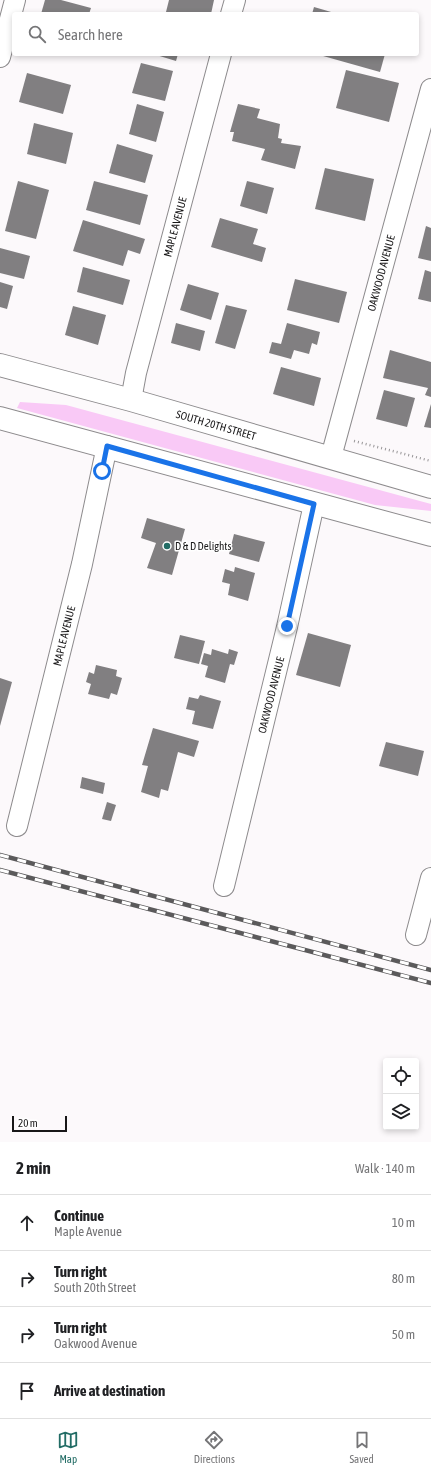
<!DOCTYPE html>
<html lang="en">
<head>
<meta charset="utf-8">
<style>
	body { margin:0; font-family:"Asap Condensed",sans-serif; background:#f2f2f2; color:#202124 }
	.controls { position:absolute; right:12px; bottom:12px; display:grid; overflow:hidden; border-radius:4px; box-shadow:0 2px 6px #0003 }
	.controls button { width:36px; height:36px; display:grid; place-items:center; padding:0; border:0; border-bottom:1px solid #e0e0e0; background:#fff; color:#202124; font:20px sans-serif }
	.scale { position:absolute; left:12px; bottom:10px; width:55px; box-sizing:border-box; padding-left:4px; border:2px solid #181718; border-top:0; font-size:11px; line-height:14px; white-space:nowrap; color:#181718; -webkit-text-stroke:3px #fff; paint-order:stroke }
	.stop { position:absolute; width:12px; height:12px; margin:-9px; border:3px solid #1a73e8; border-radius:50%; background:#fff }
	.stop.end { background:#1a73e8; border-color:#fff; box-shadow:0 1px 4px #0008 }
	.list { margin:0; padding:0; list-style:none }
	h2 { display:flex; justify-content:space-between; align-items:center; height:52px; margin:0; padding:0 16px; font-size:17px }
	h2 small { font-size:13px; font-weight:400; color:#757577 }
	.list li { display:grid; grid-template-columns:26px 1fr auto; gap:12px; align-items:center; box-sizing:border-box; height:56px; padding:0 16px; border-top:1px solid #e0e0e0 }
	.list b { display:block; font-size:15px; white-space:nowrap }
	.list p { margin:0; font-size:13px; white-space:nowrap; color:#757577 }
	.list em { font-size:13px; font-style:normal; color:#757577 }
	.icon { flex:none; width:22px; height:22px; fill:none; stroke:currentColor; stroke-width:2; stroke-linecap:round; stroke-linejoin:round }
	.map { position:relative; flex:none; width:431px; height:1142px; overflow:hidden }
	.search { position:absolute; background:#fff; box-shadow:0 2px 6px #0003; left:12px; right:12px; top:12px; height:44px; display:flex; align-items:center; gap:10px; box-sizing:border-box; padding:0 14px; border-radius:4px; color:#757577; font-size:15px }
	.sheet { height:276px; background:#fff }
	nav { display:flex; justify-content:space-around; align-items:center; box-sizing:border-box; height:56px; border-top:1px solid #e0e0e0; background:#fff; font-size:11px; color:#757577 }
	nav a { display:grid; justify-items:center; gap:2px }
	nav .on { color:#226c65 }
	.map>svg:first-child { display:block }
	.grass { fill:#f9c9f6 }
	.building { fill:#817f81 }
	.lines { fill:none; stroke-linecap:round; stroke-linejoin:round }
	.street-casing { stroke:#8d8b8d; stroke-width:22 }
	.primary-casing { stroke:#8d8b8d; stroke-width:24 }
	.path { stroke:#979597; stroke-width:2.5; stroke-dasharray:1 3; stroke-linecap:butt }
	.street { stroke:#fff; stroke-width:20 }
	.primary { stroke:#fff; stroke-width:22 }
	.rail-casing { stroke:#5b5a5b; stroke-width:4.5 }
	.rail { stroke:#fff; stroke-width:3; stroke-dasharray:9; stroke-linecap:butt }
	.route { stroke:#1a73e8; stroke-width:5 }
	.poi-dot { fill:#226c65; stroke:#fff; stroke-width:1.5 }
	.labels { text-anchor:middle; dominant-baseline:central; stroke-width:3; stroke-linejoin:round; paint-order:stroke }
	.street-label { font-size:11px; fill:#181718; stroke:#fff }
	.poi-label { font-size:11px; fill:#181718; stroke:#fff; text-anchor:start }
</style>
</head>
<body>
<div class="map">
<svg width="431" height="1142" viewBox="0 0 431 1142">
	<rect width="100%" height="100%" fill="#fcf9fb"/>
	<polygon class="grass" points="20,402 66,405 431,504 431,511 375,505 17,408"/>
	<g class="building">
		<polygon points="45,0 61,0 91,8 89,14 41,14"/>
		<polygon points="169,0 214,0 211,14 173,14 166,12"/>
		<polygon points="314,7 338,14 312,14"/>
		<polygon points="153,54 178,54 176,61"/>
		<polygon points="316,54 385,54 380,72"/>
		<polygon points="141,63 173,71 165,101 132,93"/>
		<polygon points="346,70 399,83 389,122 336,108"/>
		<polygon points="27,73 71,85 63,114 19,102"/>
		<polygon points="137,104 164,112 156,142 129,134"/>
		<polygon points="238,104 260,109 257,118 280,124 278,138 282,139 281,143 301,146 295,169 261,160 265,149 232,141 234,132 230,132"/>
		<polygon points="34,123 73,133 66,164 27,154"/>
		<polygon points="117,144 153,155 145,183 109,173"/>
		<polygon points="325,168 374,179 365,221 315,209"/>
		<polygon points="18,181 49,190 36,239 5,231"/>
		<polygon points="94,181 148,195 140,225 86,210"/>
		<polygon points="247,181 274,188 267,214 240,206"/>
		<polygon points="220,218 258,229 253,244 266,248 262,262 211,247"/>
		<polygon points="83,220 145,239 140,254 128,250 123,266 73,251"/>
		<polygon points="426,226 431,228 431,261 418,258"/>
		<polygon points="0,248 30,256 24,279 0,273"/>
		<polygon points="83,267 130,280 123,305 77,292"/>
		<polygon points="425,270 431,272 431,302 418,299"/>
		<polygon points="295,279 347,292 339,323 287,310"/>
		<polygon points="0,282 13,286 7,309 0,307"/>
		<polygon points="188,284 219,293 211,320 180,310"/>
		<polygon points="226,305 247,310 235,349 215,343"/>
		<polygon points="73,306 106,315 98,345 65,335"/>
		<polygon points="176,323 205,331 200,351 171,343"/>
		<polygon points="287,323 320,332 317,345 312,343 309,354 294,350 291,359 269,353 272,342 281,344"/>
		<polygon points="390,350 431,362 431,397 425,395 428,388 383,378"/>
		<polygon points="281,367 321,378 314,406 273,394"/>
		<polygon points="384,390 415,398 407,427 376,419"/>
		<polygon points="431,404 431,428 424,427"/>
		<polygon points="147,518 185,529 172,575 147,568 156,543 141,538"/>
		<polygon points="234,534 265,542 259,562 229,554"/>
		<polygon points="235,567 255,573 248,601 228,595 230,584 222,582 225,569 234,572"/>
		<polygon points="308,633 351,645 340,687 296,675"/>
		<polygon points="180,635 205,641 199,664 174,658"/>
		<polygon points="212,649 228,654 229,649 238,652 234,665 230,664 225,683 205,677 208,666 201,664 204,653 211,655"/>
		<polygon points="96,665 117,670 116,676 122,678 117,695 111,693 109,699 88,694 91,684 86,682 89,672 94,674"/>
		<polygon points="0,678 12,682 0,726"/>
		<polygon points="200,695 221,701 213,729 192,724 195,711 186,709 189,697 198,699"/>
		<polygon points="153,728 199,741 194,757 178,752 168,791 161,789 159,798 141,792 148,766 142,765"/>
		<polygon points="386,742 424,751 418,776 379,766"/>
		<polygon points="82,777 105,783 103,794 80,788"/>
		<polygon points="107,802 116,805 111,821 102,819"/>
	</g>
	<g class="lines">
		<g class="street-casing">
			<g id="street">
				<polyline points="231,14 235,0"/>
				<polyline points="0,57 15,0"/>
				<polyline points="131,400 136,373 221,54"/>
				<polyline points="331,457 431,89"/>
				<polyline points="17,826 82,564 107,446"/>
				<polyline points="224,886 287,627 314,504"/>
				<polyline points="416,935 431,878"/>
			</g>
		</g>
		<g class="primary-casing">
			<g id="primary">
				<polyline points="0,365 131,400 431,487"/>
				<polyline points="0,418 431,535"/>
			</g>
		</g>
		<polyline class="path" points="354,441 431,461"/>
		<use href="#street" class="street"/>
		<use href="#primary" class="primary"/>
		<g class="rail-casing">
			<g id="rail">
				<polyline points="0,855 431,970"/>
				<polyline points="0,870 431,983"/>
			</g>
		</g>
		<use href="#rail" class="rail"/>
	</g>
	<g class="lines">
		<polyline class="route" points="102,471 107,446 314,504 287,626"/>
	</g>
	<circle class="poi-dot" cx="167" cy="546" r="4"/>
	<g class="labels">
		<g class="street-label">
			<text transform="translate(175 227) rotate(-75)">MAPLE AVENUE</text>
			<text transform="translate(381 273) rotate(-75)">OAKWOOD AVENUE</text>
			<text transform="translate(216 425) rotate(16)">SOUTH 20TH STREET</text>
			<text transform="translate(64 636) rotate(-76)">MAPLE AVENUE</text>
			<text transform="translate(271 695) rotate(-76)">OAKWOOD AVENUE</text>
		</g>
		<g class="poi-label">
			<text x="175" y="546">D &amp; D Delights</text>
		</g>
	</g>
</svg>
<div class="controls">
<button><svg class="icon" aria-label="locate" viewBox="0 0 24 24"><circle cx="12" cy="12" r="6"/><path d="M12 2v4M12 18v4M2 12h4M18 12h4"/></svg></button>
<button><svg class="icon" aria-label="layers" viewBox="0 0 24 24"><path d="M12 4l9 5-9 5-9-5zM3 14l9 5 9-5"/></svg></button>
</div>
<div class="scale">20 m</div>
<div class="stop" style="left:102px;top:471px"></div>
<div class="stop end" style="left:287px;top:626px"></div>
<div class="search"><svg class="icon" aria-label="search" viewBox="0 0 24 24"><circle cx="10" cy="10" r="6"/><path d="M15 15l6 6"/></svg>Search here</div>
</div>
<section class="sheet">
<h2>2 min<small>Walk · 140 m</small></h2>
<ul class="list">
<li><svg class="icon" aria-label="ahead" viewBox="0 0 24 24"><path d="M12 20V5M6 11l6-6 6 6"/></svg><div><b>Continue</b><p>Maple Avenue</p></div><em>10 m</em></li>
<li><svg class="icon" aria-label="right" viewBox="0 0 24 24"><path d="M7 20v-9h11M14 6l5 5-5 5"/></svg><div><b>Turn right</b><p>South 20th Street</p></div><em>80 m</em></li>
<li><svg class="icon" aria-label="right" viewBox="0 0 24 24"><path d="M7 20v-9h11M14 6l5 5-5 5"/></svg><div><b>Turn right</b><p>Oakwood Avenue</p></div><em>50 m</em></li>
<li><svg class="icon" aria-label="arrive" viewBox="0 0 24 24"><path d="M6 21V4h12l-3 4 3 4H6"/></svg><div><b>Arrive at destination</b></div></li>
</ul>
</section>
<nav>
<a class="on"><svg class="icon" aria-label="map" viewBox="0 0 24 24"><path d="M3 6l6-2 6 2 6-2v14l-6 2-6-2-6 2zM9 4v14M15 6v14"/></svg>Map</a>
<a><svg class="icon" aria-label="directions" viewBox="0 0 24 24"><path d="M12 3l9 9-9 9-9-9zM9 14v-3h6M13 9l2 2-2 2"/></svg>Directions</a>
<a><svg class="icon" aria-label="saved" viewBox="0 0 24 24"><path d="M7 4h10v16l-5-4-5 4z"/></svg>Saved</a>
</nav>
</body>
</html>
